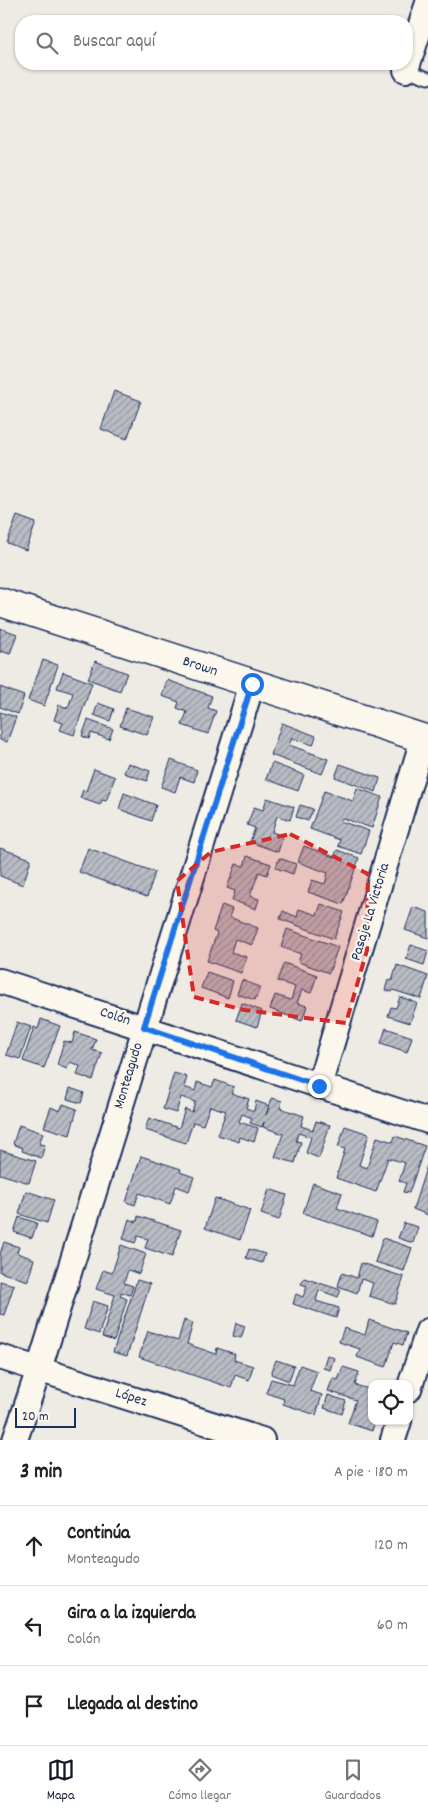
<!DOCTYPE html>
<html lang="es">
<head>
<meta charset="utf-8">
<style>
	body { margin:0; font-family:Dekko,sans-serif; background:#f2f2f2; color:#222 }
	.controls { position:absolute; right:15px; bottom:15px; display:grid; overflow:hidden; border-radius:10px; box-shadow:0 1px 4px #0004 }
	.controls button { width:45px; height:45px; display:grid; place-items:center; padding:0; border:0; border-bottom:1px solid #e0e0e0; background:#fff; color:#222; font:25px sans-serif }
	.scale { position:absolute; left:15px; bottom:12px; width:61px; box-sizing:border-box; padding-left:5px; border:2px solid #1b2f5e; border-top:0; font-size:14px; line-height:18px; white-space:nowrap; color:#1b2f5e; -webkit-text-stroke:4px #fbf7ec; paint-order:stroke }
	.stop { position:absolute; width:15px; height:15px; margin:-11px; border:4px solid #1a73e8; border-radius:50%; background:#fff }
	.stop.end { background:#1a73e8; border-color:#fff; box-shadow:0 1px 5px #0008 }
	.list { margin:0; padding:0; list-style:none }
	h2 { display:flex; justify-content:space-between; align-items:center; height:65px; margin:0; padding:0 20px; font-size:21px }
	h2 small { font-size:16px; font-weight:400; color:#767676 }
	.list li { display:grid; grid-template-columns:32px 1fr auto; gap:15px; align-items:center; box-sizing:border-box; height:80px; padding:0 20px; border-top:1px solid #e0e0e0 }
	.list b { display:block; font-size:19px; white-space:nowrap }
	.list p { margin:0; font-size:16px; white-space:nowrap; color:#767676 }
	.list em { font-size:16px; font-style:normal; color:#767676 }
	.icon { flex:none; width:28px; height:28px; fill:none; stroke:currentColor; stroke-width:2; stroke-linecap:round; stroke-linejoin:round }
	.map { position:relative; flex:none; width:428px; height:1440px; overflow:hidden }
	.search { position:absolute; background:#fff; box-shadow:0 1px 4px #0004; left:15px; right:15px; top:15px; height:55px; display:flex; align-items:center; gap:12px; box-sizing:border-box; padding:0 18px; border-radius:20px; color:#767676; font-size:19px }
	.sheet { height:305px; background:#fff }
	nav { display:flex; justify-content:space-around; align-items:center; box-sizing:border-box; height:70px; border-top:1px solid #e0e0e0; background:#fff; font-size:14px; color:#767676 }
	nav a { display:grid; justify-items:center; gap:2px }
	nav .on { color:#111827 }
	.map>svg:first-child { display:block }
	.building { fill:url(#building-hatch); stroke:#1b2f5e }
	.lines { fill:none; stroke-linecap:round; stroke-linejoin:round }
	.lane-casing { stroke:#1b2f5e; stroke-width:15 }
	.street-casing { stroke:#1b2f5e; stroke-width:28 }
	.secondary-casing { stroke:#1b2f5e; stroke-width:31 }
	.lane { stroke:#fbf7ec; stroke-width:11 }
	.street { stroke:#fbf7ec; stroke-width:24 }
	.secondary { stroke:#fbf7ec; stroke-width:28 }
	.route { stroke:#1a73e8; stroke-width:6 }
	.marked { fill:#d62828; fill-opacity:0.2; stroke:#d62828; stroke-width:4; stroke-dasharray:10 6; stroke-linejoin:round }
	.labels { text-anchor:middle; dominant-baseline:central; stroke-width:4.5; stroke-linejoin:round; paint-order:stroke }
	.street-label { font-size:15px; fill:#1b2f5e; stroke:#fbf7ec }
</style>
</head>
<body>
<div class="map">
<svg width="428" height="1440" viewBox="0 0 428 1440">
	<defs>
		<pattern id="building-hatch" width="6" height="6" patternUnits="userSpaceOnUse" patternTransform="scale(1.25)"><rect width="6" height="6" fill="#b9bcc3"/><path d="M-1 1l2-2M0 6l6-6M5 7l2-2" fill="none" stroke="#9699a2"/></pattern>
	</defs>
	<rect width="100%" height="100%" fill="#eeebe4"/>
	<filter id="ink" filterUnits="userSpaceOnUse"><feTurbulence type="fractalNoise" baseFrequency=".02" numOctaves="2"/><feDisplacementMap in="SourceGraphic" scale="10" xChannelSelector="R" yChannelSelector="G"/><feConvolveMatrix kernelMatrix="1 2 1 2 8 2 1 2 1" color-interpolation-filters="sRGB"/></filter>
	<g filter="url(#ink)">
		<g class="building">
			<polygon points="114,391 141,401 127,439 101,429"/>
			<polygon points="17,516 36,523 26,550 7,543"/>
			<polygon points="0,628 17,634 10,654 1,651 0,653"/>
			<polygon points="43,660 58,665 44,706 28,700"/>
			<polygon points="95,661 127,673 120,691 88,679"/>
			<polygon points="63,672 92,683 74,735 60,730 63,723 54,720 59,705 68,708 73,693 57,688"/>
			<polygon points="167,680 212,696 208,708 216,711 208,734 182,725 187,712 177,708 179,702 162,696"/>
			<polygon points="0,687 24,696 18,714 0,707"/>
			<polygon points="98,703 114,709 110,721 94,715"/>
			<polygon points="126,708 154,717 147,735 120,726"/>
			<polygon points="0,712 16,717 7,742 0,740"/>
			<polygon points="88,720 113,729 109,739 91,733 89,739 82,736"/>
			<polygon points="282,723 316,736 313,745 292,738 289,745 328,759 322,774 271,755"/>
			<polygon points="171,760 197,770 194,782 180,777 175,792 161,787"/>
			<polygon points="128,763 150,771 147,781 124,773"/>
			<polygon points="272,763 304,775 298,791 266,779"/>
			<polygon points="340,764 380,778 376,792 335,777"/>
			<polygon points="94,769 115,777 106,801 102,800 100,805 80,798 83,790 86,791"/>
			<polygon points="357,788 382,797 372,828 342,818 340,821 369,831 361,854 338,846 340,840 310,829 324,791 353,801"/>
			<polygon points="124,793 156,805 151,821 119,809"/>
			<polygon points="267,798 294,807 290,820 277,816 272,832 283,836 278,852 250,842 255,828 247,825 254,807 263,810"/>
			<polygon points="300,805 313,809 308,821 296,817"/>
			<polygon points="304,846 334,857 337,850 359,858 343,904 308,892 312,880 325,884 328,873 298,862"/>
			<polygon points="0,848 31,859 23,885 0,876"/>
			<polygon points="88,848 155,872 147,897 79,872"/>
			<polygon points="247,856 271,864 267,875 259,872 250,896 259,899 256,909 232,900 235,891 227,888 236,864 244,866"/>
			<polygon points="279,858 296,864 293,874 276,868"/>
			<polygon points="321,904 344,912 334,939 280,919 283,911 297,917 299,909 317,915"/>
			<polygon points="222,905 232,909 229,917 258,928 252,945 235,939 231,952 247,957 241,973 207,961 217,933 213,931"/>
			<polygon points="413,907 428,912 428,938 405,930"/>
			<polygon points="287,929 338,947 329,973 298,962 301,954 281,947"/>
			<polygon points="411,945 428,951 424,965 406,959"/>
			<polygon points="284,963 317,975 311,993 302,990 297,1003 307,1006 302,1021 270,1009 275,995 291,1000 295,987 277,981"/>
			<polygon points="397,965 428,976 421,999 393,990 392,992 385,990 388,980 392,981"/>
			<polygon points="207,972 233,981 228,998 201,988"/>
			<polygon points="242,980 260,987 255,1000 237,994"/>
			<polygon points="400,997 417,1003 410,1023 388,1016 391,1007 396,1008"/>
			<polygon points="242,1003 262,1011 257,1027 236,1020"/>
			<polygon points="41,1019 60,1026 44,1068 23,1061 34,1027 38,1029"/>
			<polygon points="17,1022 31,1027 20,1059 6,1055"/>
			<polygon points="386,1028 412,1037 407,1052 381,1043"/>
			<polygon points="75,1032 96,1039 92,1050 102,1053 93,1080 77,1075 80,1066 70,1062 67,1069 57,1065 64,1041 72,1043"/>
			<polygon points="174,1073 187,1077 184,1087 195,1091 197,1082 212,1087 215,1080 234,1087 231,1093 249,1099 246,1108 254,1111 256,1101 269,1106 266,1115 272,1098 282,1101 280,1108 304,1116 301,1126 313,1130 316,1121 330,1125 319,1158 306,1153 311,1137 298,1133 296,1141 301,1142 295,1163 275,1157 283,1134 263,1127 264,1122 262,1127 250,1123 252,1118 242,1114 239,1122 258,1128 254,1142 240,1137 239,1142 218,1135 226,1111 210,1106 203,1125 193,1122 186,1143 145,1130 149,1118 179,1128 185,1109 192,1112 195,1102 181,1097 176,1113 163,1109"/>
			<polygon points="70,1088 84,1093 81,1103 67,1099"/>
			<polygon points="63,1104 77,1109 70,1135 44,1127 51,1107 60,1111"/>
			<polygon points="19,1125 43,1133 39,1144 45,1145 41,1158 22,1151 23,1148 13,1144"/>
			<polygon points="345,1126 369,1134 359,1165 367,1168 377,1137 393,1142 395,1136 425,1146 409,1193 403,1192 406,1183 399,1181 405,1163 388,1158 376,1192 336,1178 345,1149 338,1147"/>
			<polygon points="0,1150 36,1161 29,1183 0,1174"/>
			<polygon points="141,1156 181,1169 180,1172 194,1177 189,1191 176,1186 170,1204 139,1193 135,1205 126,1202"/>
			<polygon points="428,1162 427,1199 428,1215 413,1209"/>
			<polygon points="313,1183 342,1193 337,1208 377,1222 372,1236 303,1213"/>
			<polygon points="269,1189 287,1195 279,1220 261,1214"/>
			<polygon points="26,1191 54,1200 47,1223 19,1214"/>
			<polygon points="215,1198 250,1210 240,1240 205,1228"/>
			<polygon points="138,1216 181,1230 172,1257 145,1248 148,1239 138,1236 135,1243 123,1239 129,1219 137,1222"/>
			<polygon points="19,1217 37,1223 32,1238 14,1232"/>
			<polygon points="404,1223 418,1227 413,1243 398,1238"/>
			<polygon points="383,1238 412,1248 404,1271 375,1262"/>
			<polygon points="4,1242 19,1247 17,1253 34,1259 28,1281 0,1272 0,1254"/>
			<polygon points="121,1245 146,1254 139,1274 128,1270 124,1283 133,1286 130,1295 121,1292 120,1296 127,1299 114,1341 102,1337 115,1295 96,1289 103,1270 112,1273"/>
			<polygon points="249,1249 265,1254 262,1263 246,1258"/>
			<polygon points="361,1263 404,1277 395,1304 369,1296 373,1283 361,1279 357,1293 338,1286 342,1273 357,1278"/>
			<polygon points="304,1278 341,1290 338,1297 319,1290 316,1301 339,1308 336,1318 293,1304 296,1294 303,1297 307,1286 301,1284"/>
			<polygon points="137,1280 150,1284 127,1356 113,1352"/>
			<polygon points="0,1281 14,1285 4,1315 0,1314"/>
			<polygon points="93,1301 108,1306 99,1334 84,1329"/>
			<polygon points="184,1320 193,1323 187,1344 216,1354 217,1348 235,1354 234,1360 253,1366 249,1380 235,1375 231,1388 139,1357 148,1331 178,1341"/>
			<polygon points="369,1320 407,1333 403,1345 394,1342 386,1367 357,1357 360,1349 339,1342 344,1328 365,1335"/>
			<polygon points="236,1323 245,1326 241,1338 233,1336"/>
			<polygon points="327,1355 334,1358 330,1370 323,1368"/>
			<polygon points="276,1360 294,1366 289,1381 271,1374"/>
			<polygon points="300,1365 317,1371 310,1391 322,1395 316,1415 283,1404 284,1399 266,1393 271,1379 293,1385"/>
			<polygon points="343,1367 359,1372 355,1385 372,1390 372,1421 375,1421 372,1431 348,1423 356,1400 328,1391 333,1378 338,1380"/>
			<polygon points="328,1395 346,1401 342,1414 324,1408"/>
		</g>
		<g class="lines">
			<g class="lane-casing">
				<polyline id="lane" points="406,70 428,78"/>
			</g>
			<g class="street-casing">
				<g id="street">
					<polyline points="406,70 428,3"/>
					<polyline points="0,981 428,1121"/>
					<polyline points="319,1086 423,739"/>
					<polyline points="0,1357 262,1440"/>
					<polyline points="409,1389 428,1331"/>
					<polyline points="15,1440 39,1369 252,684"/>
					<polyline points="393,1440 399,1421"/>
				</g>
			</g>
			<g class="secondary-casing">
				<polyline id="secondary" points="0,602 428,740"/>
			</g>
			<use href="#lane" class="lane"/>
			<use href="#street" class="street"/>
			<use href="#secondary" class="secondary"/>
		</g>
	</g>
	<g class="lines" filter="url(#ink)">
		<polyline class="route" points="252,684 144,1027 319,1086"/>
	</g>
	<path class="marked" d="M290,834L368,874L367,950L346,1023L244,1010L194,997L177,881L211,852Z"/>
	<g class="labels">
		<g class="street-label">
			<text transform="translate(200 667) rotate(18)">Brown</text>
			<text transform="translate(371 912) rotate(-73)">Pasaje La Victoria</text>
			<text transform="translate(115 1017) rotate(18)">Colón</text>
			<text transform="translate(129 1076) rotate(-73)">Monteagudo</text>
			<text transform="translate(131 1398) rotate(18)">López</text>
		</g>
	</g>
</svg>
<div class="controls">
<button><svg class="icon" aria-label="locate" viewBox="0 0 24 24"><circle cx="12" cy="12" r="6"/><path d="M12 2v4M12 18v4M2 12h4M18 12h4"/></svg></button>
</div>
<div class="scale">20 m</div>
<div class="stop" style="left:252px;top:684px"></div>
<div class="stop end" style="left:319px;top:1086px"></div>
<div class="search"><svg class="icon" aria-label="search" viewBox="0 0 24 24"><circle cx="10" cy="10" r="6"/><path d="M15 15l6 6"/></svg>Buscar aquí</div>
</div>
<section class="sheet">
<h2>3 min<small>A pie · 180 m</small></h2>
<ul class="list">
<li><svg class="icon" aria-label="ahead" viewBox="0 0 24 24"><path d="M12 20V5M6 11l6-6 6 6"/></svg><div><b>Continúa</b><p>Monteagudo</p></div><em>120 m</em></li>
<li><svg class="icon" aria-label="left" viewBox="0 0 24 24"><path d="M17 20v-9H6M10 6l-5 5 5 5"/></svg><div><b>Gira a la izquierda</b><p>Colón</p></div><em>60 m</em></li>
<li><svg class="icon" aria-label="arrive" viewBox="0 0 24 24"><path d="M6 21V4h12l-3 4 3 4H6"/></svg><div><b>Llegada al destino</b></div></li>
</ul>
</section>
<nav>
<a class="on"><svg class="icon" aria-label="map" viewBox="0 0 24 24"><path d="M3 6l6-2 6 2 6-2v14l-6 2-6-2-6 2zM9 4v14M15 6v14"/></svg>Mapa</a>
<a><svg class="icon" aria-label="directions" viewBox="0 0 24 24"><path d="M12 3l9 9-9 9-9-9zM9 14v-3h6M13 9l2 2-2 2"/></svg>Cómo llegar</a>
<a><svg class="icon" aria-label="saved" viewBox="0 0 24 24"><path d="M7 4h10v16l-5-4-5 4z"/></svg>Guardados</a>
</nav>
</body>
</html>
